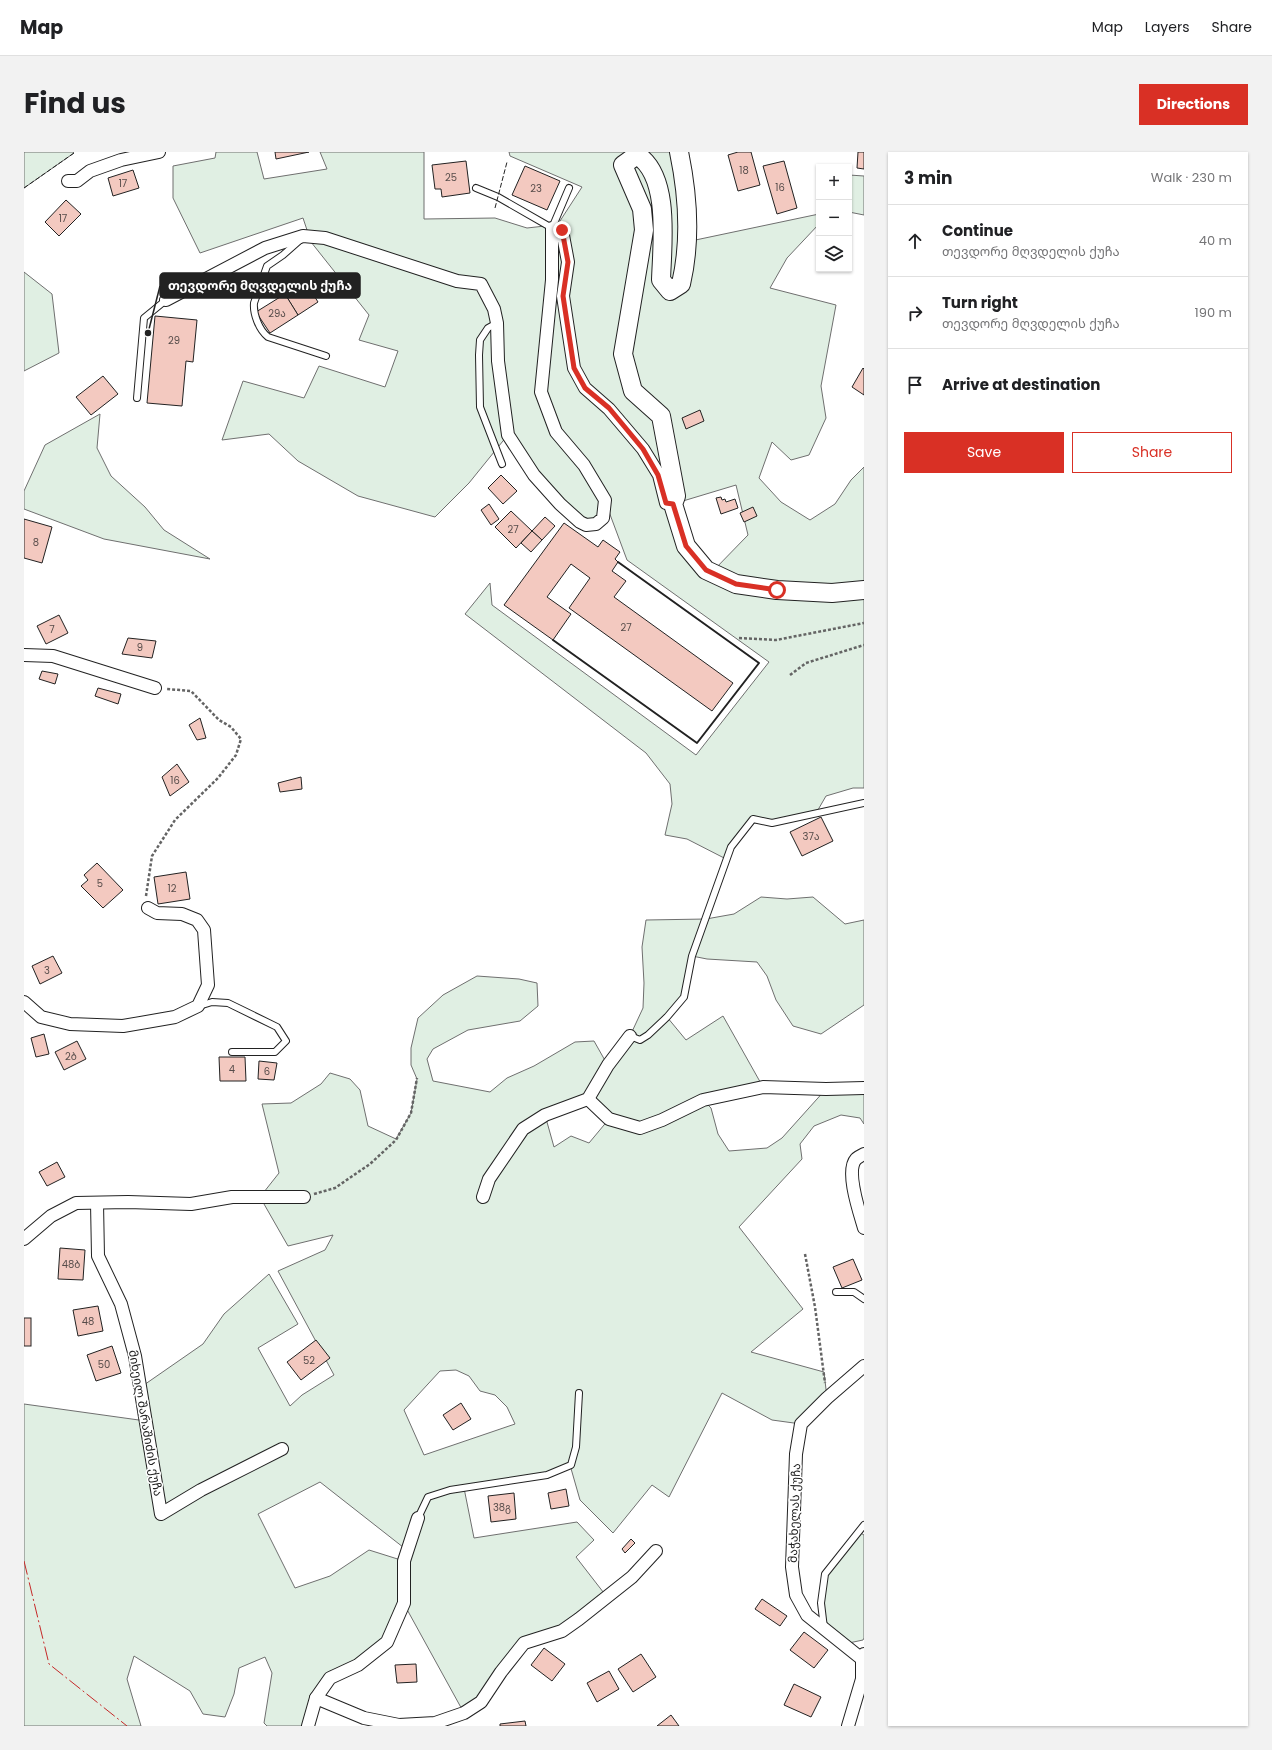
<!DOCTYPE html>
<html lang="en">
<head>
<meta charset="utf-8">
<style>
	body { margin:0; font-family:Poppins,"Noto Sans Georgian",sans-serif; background:#f2f2f2; color:#202124 }
	.controls { position:absolute; right:12px; top:12px; display:grid; overflow:hidden; border-radius:0px; box-shadow:0 1px 3px #0004 }
	.controls button { width:36px; height:36px; display:grid; place-items:center; padding:0; border:0; border-bottom:1px solid #e0e0e0; background:#fff; color:#202124; font:20px sans-serif }
	.stop { position:absolute; width:12px; height:12px; margin:-9px; border:3px solid #d93025; border-radius:50%; background:#fff }
	.stop.end { background:#d93025; border-color:#fff; box-shadow:0 1px 4px #0008 }
	.list { margin:0; padding:0; list-style:none }
	h2 { display:flex; justify-content:space-between; align-items:center; height:52px; margin:0; padding:0 16px; font-size:17px }
	h2 small { font-size:13px; font-weight:400; color:#757577 }
	.list li { display:grid; grid-template-columns:26px 1fr auto; gap:12px; align-items:center; box-sizing:border-box; height:72px; padding:0 16px; border-top:1px solid #e0e0e0 }
	.list b { display:block; font-size:15px; white-space:nowrap }
	.list p { margin:0; font-size:13px; white-space:nowrap; color:#757577 }
	.list em { font-size:13px; font-style:normal; color:#757577 }
	.actions { display:flex; gap:8px; padding:12px 16px }
	.actions a { flex:1; padding:9px 0; border:1px solid #d93025; border-radius:0px; text-align:center; font-size:14px; color:#d93025 }
	.actions .main { background:#d93025; color:#fff }
	.icon { flex:none; width:22px; height:22px; fill:none; stroke:currentColor; stroke-width:2; stroke-linecap:round; stroke-linejoin:round }
	.map { position:relative; flex:none; width:840px; height:1574px; overflow:hidden; border-radius:0px }
	header { display:flex; align-items:center; gap:24px; box-sizing:border-box; height:56px; padding:0 20px; background:#fff; border-bottom:1px solid #e0e0e0 }
	header strong { font-size:19px }
	nav { display:flex; gap:22px; margin-inline-start:auto; font-size:14px }
	.intro { display:flex; align-items:center; justify-content:space-between; box-sizing:border-box; height:96px; padding:0 24px }
	h1 { margin:0; font-size:28px }
	.button { padding:10px 18px; border-radius:0px; background:#d93025; color:#fff; font-size:14px; font-weight:700 }
	main { display:flex; gap:24px; padding:0 24px }
	aside { flex:1; background:#fff; border-radius:0px; box-shadow:0 1px 3px #0004 }
	.map>svg:first-child { display:block }
	.green { fill:#e0efe3; stroke:#6f6f6f; fill-rule:evenodd }
	.building { fill:#f3c9c0; stroke:#222 }
	.lines { fill:none; stroke-linecap:round; stroke-linejoin:round }
	.lane-casing { stroke:#222; stroke-width:8 }
	.street-casing { stroke:#222; stroke-width:14 }
	.secondary-casing { stroke:#222; stroke-width:20 }
	.path { stroke:#646464; stroke-width:2.5; stroke-dasharray:3 2; stroke-linecap:butt }
	.lane { stroke:#fff; stroke-width:6 }
	.street { stroke:#fff; stroke-width:12 }
	.secondary { stroke:#fff; stroke-width:18 }
	.fence { stroke:#222; stroke-width:1; stroke-dasharray:5 2; stroke-linecap:butt }
	.wall { stroke:#222; stroke-width:2 }
	.power { stroke:#c62828; stroke-width:1; stroke-dasharray:14 3 2 3; stroke-linecap:butt }
	.route { stroke:#d93025; stroke-width:5 }
	.labels { text-anchor:middle; dominant-baseline:central; stroke-width:3; stroke-linejoin:round; paint-order:stroke }
	.number-label { font-size:10px; fill:#564c4a }
	.street-label { font-size:12px; fill:#222; stroke:#fff }
	.leader { fill:none; stroke:#222; stroke-width:1.5 }
	.callout-dot { fill:#222; stroke:#fff; stroke-width:1.5 }
	.callout { fill:#222; stroke:#222; stroke-width:1.5 }
	.callout-label { font-size:13px; text-anchor:middle; font-weight:bold; fill:#fff }
</style>
</head>
<body>
<header>
<strong>Map</strong>
<nav><a>Map</a><a>Layers</a><a>Share</a></nav>
</header>
<div class="intro"><h1>Find us</h1><a class="button">Directions</a></div>
<main>
<div class="map">
<svg width="840" height="1574" viewBox="0 0 840 1574">
	<rect width="100%" height="100%" fill="#fff"/>
	<g class="green">
		<polygon points="0,0 49,0 50,1 0,36"/>
		<path d="M192,0H233L240,27L303,17L296,0H400V67L471,66L503,76L521,74L536,69L558,35L486,4L485,0H655L662,90L795,62V72L763,106L746,136L812,153L797,234L802,266L785,303L767,308L748,290L735,326L757,350L786,368L811,352L827,328L840,315V636H829L802,644L791,663L748,671L729,668L714,686L704,708L663,687L641,683L648,652L646,632L622,601L441,462L466,431L468,453L672,603L745,510L603,408L581,349L579,366L556,370L483,284L445,331L411,365L334,344L274,309L245,282L198,288L219,229L280,246L295,214L361,235L374,199L335,188L345,163L287,90L279,66L176,101L149,46V14L191,6ZM712,333L724,383L688,420L658,389L649,352Z"/>
		<polygon points="825,23 840,24 840,63 825,60"/>
		<polygon points="0,120 28,142 35,201 0,219"/>
		<polygon points="76,262 73,296 87,324 121,355 140,378 186,407 80,387 0,357 0,339 21,293"/>
		<path d="M737,745L763,747L789,745L821,772L840,768V853L797,882L769,874L752,848L743,824L733,810L683,807L668,804L660,845L643,865L662,888L699,864L739,935L679,948L687,956L694,982L705,999L743,996L758,986L802,937L840,935V972L836,966L817,963L790,974L776,992L778,1007L715,1075L779,1157L727,1200L800,1220L803,1246L777,1272L748,1268L698,1241L645,1345L628,1333L589,1381L556,1348L546,1313L523,1323L440,1336L450,1386L553,1370L570,1388L552,1405L583,1445L555,1467L500,1491L440,1561L380,1452L363,1490L306,1526L284,1574H243L240,1571L248,1521L241,1505L215,1516L210,1542L201,1565L179,1562L166,1539L110,1504L103,1527L117,1574H0V1252L122,1269L117,1235L179,1192L200,1162L245,1122L274,1172L234,1196L266,1254L278,1243L310,1223L254,1119L301,1098L309,1083L264,1094L236,1045L255,1021L238,952L267,951L297,932L306,921L326,927L336,938L344,974L372,987L387,961L393,927L387,913V896L394,866L419,843L453,824L495,827L513,831L514,854L496,869L444,878L409,897L403,907L409,929L466,940L483,926L510,914L551,890L570,889L583,912L606,884L619,856L620,831L618,795L622,768L682,767L710,762ZM564,947L585,967L565,991L547,984L530,995L521,963ZM432,1218L445,1224L456,1239L471,1243L483,1255L491,1272L400,1303L380,1258L416,1219ZM296,1330L384,1399L380,1409L345,1398L306,1424L271,1436L234,1362Z"/>
		<polygon points="835,1380 840,1383 840,1486 839,1488 820,1492 800,1476 797,1451 801,1422"/>
	</g>
	<g class="building">
		<polygon points="251,0 285,0 252,7"/>
		<polygon points="714,0 727,0 736,33 714,39 704,3"/>
		<polygon points="834,0 840,0 840,17 833,16"/>
		<polygon points="442,9 446,41 418,45 417,37 411,37 408,13"/>
		<polygon points="760,9 773,56 753,62 739,14"/>
		<polygon points="501,14 536,29 523,58 488,43"/>
		<polygon points="109,18 115,36 89,44 84,26"/>
		<polygon points="42,48 57,62 35,84 21,70"/>
		<polygon points="277,123 294,150 274,163 257,136"/>
		<polygon points="261,142 274,163 246,181 232,160"/>
		<polygon points="131,164 173,168 169,210 162,209 158,254 123,251"/>
		<polygon points="839,216 840,217 840,243 828,235"/>
		<polygon points="79,224 94,242 67,263 52,245"/>
		<polygon points="676,258 680,269 662,277 658,266"/>
		<polygon points="477,323 493,339 479,352 464,336"/>
		<polygon points="697,345 698,348 701,347 702,350 711,347 714,356 697,362 692,346"/>
		<polygon points="465,352 475,367 467,373 457,358"/>
		<polygon points="729,355 733,364 720,370 716,361"/>
		<polygon points="487,359 508,379 492,396 471,375"/>
		<polygon points="521,365 531,374 518,388 508,379"/>
		<polygon points="0,367 28,375 18,411 0,406"/>
		<polygon points="540,371 574,395 579,388 596,400 591,407 594,410 588,419 602,429 590,445 709,531 688,559 545,456 566,426 547,412 523,445 547,462 529,488 480,453"/>
		<polygon points="508,379 518,388 507,400 497,391"/>
		<polygon points="35,463 44,481 22,492 13,474"/>
		<polygon points="104,486 132,489 128,506 98,502"/>
		<polygon points="18,519 34,522 31,532 15,527"/>
		<polygon points="74,536 97,542 94,552 71,544"/>
		<polygon points="176,566 182,586 173,588 165,573"/>
		<polygon points="153,612 165,630 146,644 138,625"/>
		<polygon points="277,625 278,637 256,640 254,631"/>
		<polygon points="797,665 809,689 778,704 766,680"/>
		<polygon points="73,711 99,738 79,756 57,734 64,728 60,723"/>
		<polygon points="162,720 166,747 134,752 130,725"/>
		<polygon points="29,804 38,821 16,832 8,814"/>
		<polygon points="20,882 25,902 12,905 7,886"/>
		<polygon points="53,889 62,907 40,918 31,900"/>
		<polygon points="195,905 221,905 222,929 196,929"/>
		<polygon points="235,909 253,911 250,928 234,927"/>
		<polygon points="33,1010 41,1025 23,1034 15,1020"/>
		<polygon points="36,1096 61,1098 59,1128 34,1127"/>
		<polygon points="829,1107 838,1128 818,1136 809,1115"/>
		<polygon points="74,1154 79,1179 54,1184 49,1158"/>
		<rect x="0" y="1166" width="7" height="28"/>
		<polygon points="292,1188 306,1206 277,1228 263,1210"/>
		<polygon points="88,1194 97,1221 72,1229 63,1203"/>
		<polygon points="437,1251 447,1267 429,1278 419,1263"/>
		<polygon points="542,1337 545,1354 527,1357 524,1341"/>
		<polygon points="490,1341 492,1367 467,1370 464,1344"/>
		<polygon points="607,1387 611,1391 601,1401 598,1397"/>
		<polygon points="738,1447 763,1464 756,1474 731,1457"/>
		<polygon points="780,1480 804,1498 790,1516 766,1498"/>
		<polygon points="520,1496 541,1512 528,1529 507,1513"/>
		<polygon points="617,1502 632,1525 609,1540 594,1517"/>
		<polygon points="392,1512 393,1530 373,1531 371,1513"/>
		<polygon points="585,1519 595,1537 573,1550 563,1531"/>
		<polygon points="770,1532 797,1545 787,1565 760,1553"/>
		<polygon points="647,1563 655,1574 633,1574"/>
		<polygon points="501,1569 502,1574 476,1574 476,1572"/>
	</g>
	<g class="lines">
		<g class="lane-casing">
			<g id="lane">
				<polyline points="452,36 474,45 528,76 545,36"/>
				<path d="M276,88L259,103L243,114L230,151C229,162 235,178 244,185L302,204"/>
				<polyline points="473,171 464,176 456,188 455,203 456,255 478,312"/>
				<polyline points="113,246 120,166 142,148"/>
				<polyline points="175,854 188,850 204,851 253,875 262,889 251,900 208,900"/>
				<polyline points="606,884 616,888 624,883 643,865 660,845 668,804 707,695 729,667 748,671 840,651"/>
				<polyline points="812,1140 830,1140 840,1147"/>
				<polyline points="394,1366 404,1345 426,1338 523,1323 547,1313 552,1295 555,1241"/>
				<polyline points="800,1476 797,1451 801,1422 840,1373"/>
			</g>
		</g>
		<g class="street-casing">
			<g id="street">
				<polyline points="44,29 53,29 66,19 97,8 135,0"/>
				<polyline points="142,148 241,96 279,84 301,86 433,129 457,132 470,157 473,171 474,209 484,283 510,323 536,352 556,370 562,373 572,372 579,366 581,348 560,313 532,280 517,240 528,128 528,76 538,78 544,110 539,144 550,216 561,236 585,257 619,297 635,323 642,351 649,352"/>
				<polyline points="0,503 29,504 131,536"/>
				<polyline points="0,850 17,865 46,872 99,874 151,865 174,854 184,833 180,778 173,768 158,762 133,761 124,756"/>
				<polyline points="564,947 585,967 616,976 638,968 679,948 739,935 802,937 840,936"/>
				<path d="M840,1002C838,1003 834,1005 832,1007C821,1019 836,1062 840,1076"/>
				<polyline points="459,1045 465,1027 499,977 521,963 564,947 584,913 606,884"/>
				<polyline points="73,1051 74,1104 97,1152 111,1204 137,1362 177,1338 258,1297"/>
				<polyline points="0,1087 27,1064 52,1051 104,1050 167,1052 208,1045 280,1045"/>
				<polyline points="838,1507 783,1463 772,1443 768,1415 772,1302 777,1272 803,1246 840,1214"/>
				<polyline points="292,1546 340,1566 375,1573 411,1571 440,1561 457,1550 477,1520 500,1491 538,1479 555,1467 608,1425 632,1399"/>
				<polyline points="284,1574 292,1546 306,1526 334,1513 363,1490 380,1451 380,1409 394,1366"/>
				<polyline points="824,1574 838,1527 838,1507 840,1502"/>
			</g>
		</g>
		<g class="secondary-casing">
			<path id="secondary" d="M655,0C664,43 667,89 657,132L646,139L637,128C638,94 647,24 613,3L599,13L618,57L620,78L599,202L609,239L637,264L652,344L649,352L662,394L682,418L712,432L753,438L808,441L840,438"/>
		</g>
		<g class="path">
			<polyline points="715,486 752,488 840,471"/>
			<polyline points="766,523 782,511 840,493"/>
			<polyline points="122,744 128,704 151,668 194,626 212,603 217,587 207,575 195,568 167,539 143,537"/>
			<polyline points="290,1042 311,1036 346,1012 372,988 387,961 393,926"/>
			<polyline points="781,1102 791,1155 801,1231"/>
		</g>
		<use href="#lane" class="lane"/>
		<use href="#street" class="street"/>
		<use href="#secondary" class="secondary"/>
		<g class="fence">
			<polyline points="0,36 50,1 49,0"/>
			<polyline points="471,56 483,10"/>
		</g>
		<polyline class="wall" points="529,488 673,591 735,511 594,410"/>
		<polyline class="power" points="0,1409 25,1512 103,1574"/>
	</g>
	<g class="lines">
		<polyline class="route" points="538,78 544,110 539,144 550,216 561,236 585,256 619,297 634,323 642,351 649,352 662,394 682,418 712,432 753,438"/>
	</g>
	<g class="labels">
		<g class="number-label">
			<text x="720" y="18">18</text>
			<text x="427" y="25">25</text>
			<text x="99" y="31">17</text>
			<text x="756" y="35">16</text>
			<text x="512" y="36">23</text>
			<text x="39" y="66">17</text>
			<text x="253" y="161">29ა</text>
			<text x="150" y="188">29</text>
			<text x="489" y="377">27</text>
			<text x="12" y="390">8</text>
			<text x="602" y="475">27</text>
			<text x="28" y="477">7</text>
			<text x="116" y="495">9</text>
			<text x="151" y="628">16</text>
			<text x="787" y="684">37ა</text>
			<text x="76" y="731">5</text>
			<text x="148" y="736">12</text>
			<text x="23" y="818">3</text>
			<text x="47" y="904">2ბ</text>
			<text x="208" y="917">4</text>
			<text x="243" y="919">6</text>
			<text x="47" y="1112">48ბ</text>
			<text x="64" y="1169">48</text>
			<text x="285" y="1208">52</text>
			<text x="80" y="1212">50</text>
			<text x="478" y="1355">38გ</text>
		</g>
		<g class="street-label">
			<text transform="translate(122 1271) rotate(80)">მიხეილ შარაშიძის ქუჩა</text>
			<text transform="translate(770 1361) rotate(-88)">მაჭახელას ქუჩა</text>
		</g>
	</g>
	<path class="leader" d="M124 181L136 134"/>
	<circle class="callout-dot" cx="124" cy="181" r="4"/>
	<rect class="callout" x="136" y="121" width="200" height="25" rx="4"/>
	<g class="callout-label">
		<text x="236" y="138">თევდორე მღვდელის ქუჩა</text>
	</g>
</svg>
<div class="controls">
<button>+</button>
<button>−</button>
<button><svg class="icon" aria-label="layers" viewBox="0 0 24 24"><path d="M12 4l9 5-9 5-9-5zM3 14l9 5 9-5"/></svg></button>
</div>
<div class="stop" style="left:753px;top:438px"></div>
<div class="stop end" style="left:538px;top:78px"></div>
</div>
<aside>
<h2>3 min<small>Walk · 230 m</small></h2>
<ul class="list">
<li><svg class="icon" aria-label="ahead" viewBox="0 0 24 24"><path d="M12 20V5M6 11l6-6 6 6"/></svg><div><b>Continue</b><p>თევდორე მღვდელის ქუჩა</p></div><em>40 m</em></li>
<li><svg class="icon" aria-label="right" viewBox="0 0 24 24"><path d="M7 20v-9h11M14 6l5 5-5 5"/></svg><div><b>Turn right</b><p>თევდორე მღვდელის ქუჩა</p></div><em>190 m</em></li>
<li><svg class="icon" aria-label="arrive" viewBox="0 0 24 24"><path d="M6 21V4h12l-3 4 3 4H6"/></svg><div><b>Arrive at destination</b></div></li>
</ul>
<div class="actions"><a class="main">Save</a><a>Share</a></div>
</aside>
</main>
</body>
</html>
